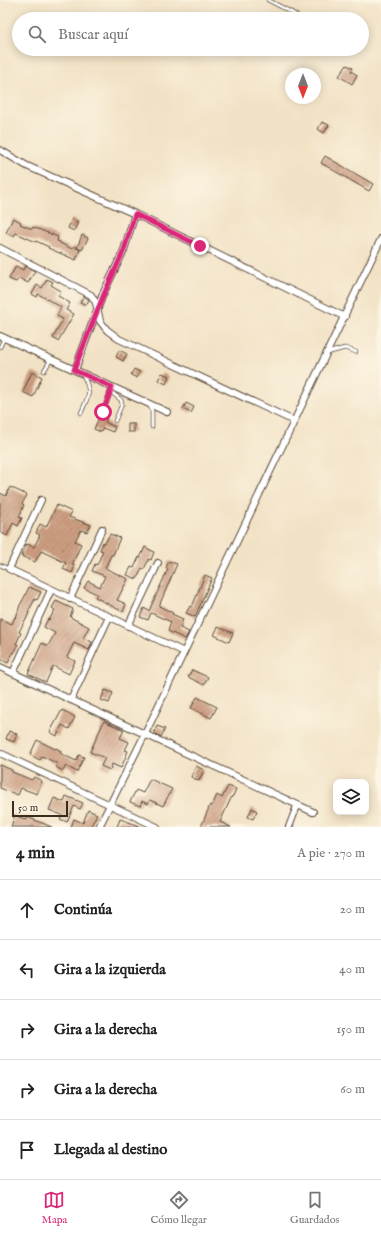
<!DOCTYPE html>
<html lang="es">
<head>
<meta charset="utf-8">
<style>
	body { margin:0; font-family:"IM FELL English",serif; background:#f6f6f6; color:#222 }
	.controls { position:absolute; right:12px; bottom:12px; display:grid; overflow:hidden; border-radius:8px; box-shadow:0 2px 10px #0003 }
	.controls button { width:36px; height:36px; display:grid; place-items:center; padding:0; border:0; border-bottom:1px solid #e0e0e0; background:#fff; color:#222; font:20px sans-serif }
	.compass { position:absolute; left:285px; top:68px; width:36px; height:36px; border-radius:50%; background:#fff; box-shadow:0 2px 10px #0003; rotate:180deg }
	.scale { position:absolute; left:12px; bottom:10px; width:56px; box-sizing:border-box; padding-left:4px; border:2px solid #3b2a1e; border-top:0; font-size:11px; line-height:14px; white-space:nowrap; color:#3b2a1e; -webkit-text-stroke:3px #fcf5e5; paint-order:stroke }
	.stop { position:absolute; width:12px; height:12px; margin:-9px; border:3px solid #db2777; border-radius:50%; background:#fff }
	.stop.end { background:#db2777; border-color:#fff; box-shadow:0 1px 4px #0008 }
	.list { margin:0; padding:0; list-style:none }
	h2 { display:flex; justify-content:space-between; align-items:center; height:52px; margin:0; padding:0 16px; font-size:17px }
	h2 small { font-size:13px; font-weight:400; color:#767676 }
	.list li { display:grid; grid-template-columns:26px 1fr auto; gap:12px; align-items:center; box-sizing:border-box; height:60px; padding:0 16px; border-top:1px solid #e0e0e0 }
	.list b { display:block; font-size:15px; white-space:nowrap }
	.list em { font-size:13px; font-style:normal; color:#767676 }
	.icon { flex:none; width:22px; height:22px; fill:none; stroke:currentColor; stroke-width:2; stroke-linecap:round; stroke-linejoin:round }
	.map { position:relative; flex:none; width:381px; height:827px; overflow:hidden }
	.search { position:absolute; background:#fff; box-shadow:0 2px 10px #0003; left:12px; right:12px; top:12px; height:44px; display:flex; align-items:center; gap:10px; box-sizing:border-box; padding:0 14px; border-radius:22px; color:#767676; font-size:15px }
	.sheet { height:352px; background:#fff }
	nav { display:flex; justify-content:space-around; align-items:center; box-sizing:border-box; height:56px; border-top:1px solid #e0e0e0; background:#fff; font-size:11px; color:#767676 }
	nav a { display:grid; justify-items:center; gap:2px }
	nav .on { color:#db2777 }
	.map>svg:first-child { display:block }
	.building { fill:url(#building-hatch) }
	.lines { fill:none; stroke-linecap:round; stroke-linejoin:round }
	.service-casing { stroke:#564637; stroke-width:4.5 }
	.minor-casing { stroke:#564637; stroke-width:8 }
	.service { stroke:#fff; stroke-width:3 }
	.minor { stroke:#fff; stroke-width:6 }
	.route { stroke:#db2777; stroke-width:5 }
</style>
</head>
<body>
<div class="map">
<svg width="381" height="827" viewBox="0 0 381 827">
	<defs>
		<pattern id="building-hatch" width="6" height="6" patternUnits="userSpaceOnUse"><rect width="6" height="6" fill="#cd9e81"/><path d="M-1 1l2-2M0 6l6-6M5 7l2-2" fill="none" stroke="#a88169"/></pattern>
	</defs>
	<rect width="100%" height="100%" fill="#fcf5e5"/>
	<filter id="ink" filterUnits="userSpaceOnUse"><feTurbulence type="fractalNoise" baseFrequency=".025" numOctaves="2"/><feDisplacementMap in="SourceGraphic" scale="8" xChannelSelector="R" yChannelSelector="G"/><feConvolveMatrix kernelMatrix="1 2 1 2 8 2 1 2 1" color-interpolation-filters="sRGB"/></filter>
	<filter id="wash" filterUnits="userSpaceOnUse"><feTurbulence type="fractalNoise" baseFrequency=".012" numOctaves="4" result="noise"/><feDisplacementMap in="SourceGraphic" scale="16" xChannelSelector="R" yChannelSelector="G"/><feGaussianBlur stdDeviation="0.9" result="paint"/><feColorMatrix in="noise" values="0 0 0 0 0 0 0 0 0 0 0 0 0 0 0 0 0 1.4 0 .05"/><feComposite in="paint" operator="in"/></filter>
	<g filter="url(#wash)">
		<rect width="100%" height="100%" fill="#f2e2c5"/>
		<g id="blocks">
			<g class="building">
				<polygon points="347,65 353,68 351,71 357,75 352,84 339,76"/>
				<polygon points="322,122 329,125 324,133 318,129"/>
				<polygon points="325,156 373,184 369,191 321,163"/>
				<polygon points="13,218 21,222 20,224 32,229 33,227 58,237 57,241 60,242 60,243 72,249 74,246 80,250 76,260 48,248 49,247 36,241 36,242 16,233 14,236 6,233"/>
				<polygon points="72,219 78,222 74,231 68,228"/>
				<polygon points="82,235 88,238 82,250 77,248"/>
				<polygon points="16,266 23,270 25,266 35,271 28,283 19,278 16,282 9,279"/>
				<polygon points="47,279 53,282 51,285 61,291 58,296 70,303 66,310 74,314 58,341 53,338 63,319 57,316 61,307 38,294 37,297 32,294 37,285 42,288"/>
				<polygon points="84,296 89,300 86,305 80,302"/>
				<polygon points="119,350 127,354 123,361 116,357"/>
				<polygon points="134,369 140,372 137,378 131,375"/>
				<polygon points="32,372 42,377 33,397 23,392"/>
				<polygon points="162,373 169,376 166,384 158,380"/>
				<polygon points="186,403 194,407 191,413 183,409"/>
				<polygon points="100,415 107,419 105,422 115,427 113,432 103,428 101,432 94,429"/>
				<rect x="128" y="424" width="6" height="8"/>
				<polygon points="10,487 27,495 22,504 24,505 19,517 22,518 18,526 13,523 7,536 0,532 0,493 6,496"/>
				<polygon points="57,505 72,512 69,517 91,525 87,532 81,530 75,541 81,544 72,565 75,566 72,573 63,569 66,563 41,551 35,562 21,556 27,544 34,547 40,535 36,533 40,524 46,527"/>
				<polygon points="110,534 120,538 113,555 111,555 105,568 128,579 117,600 126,604 123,612 95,597 97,594 84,588 88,581 100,587 105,576 92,571 95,564 97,565 103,551 100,550 103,542 105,543"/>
				<polygon points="145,547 154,552 151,560 149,559 144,569 142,568 137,579 127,575 131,567 134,568 139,557 140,558"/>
				<polygon points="169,561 177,564 159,606 173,613 172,614 183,619 180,628 189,632 185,639 168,631 171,622 151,613 148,620 140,617 144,608 149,611 168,569 166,568"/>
				<polygon points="205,575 212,578 195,617 186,613 190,606 192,607"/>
				<polygon points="29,587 41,592 37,600 35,599 28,612 29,612 26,620 25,620 19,632 21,633 16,644 18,645 14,653 13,652 8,663 0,659 0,619 12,624 15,617 16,618 20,605 24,598"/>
				<polygon points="56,601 73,609 70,617 89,627 83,638 92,642 89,650 74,643 67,657 75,661 69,674 53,666 46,682 28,674 42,643 48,646 55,633 44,627 48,619 49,620 55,610 52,608"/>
				<polygon points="218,627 233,633 229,642 214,635"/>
				<polygon points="192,670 208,677 204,685 188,677"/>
				<polygon points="105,690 113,693 109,703 101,700"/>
				<polygon points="197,697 217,707 211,718 191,708"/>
				<polygon points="62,710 75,717 69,729 62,725 57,736 50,732"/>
				<polygon points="104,721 124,730 120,738 129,742 125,750 128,751 121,768 112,764 110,770 101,766 105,758 90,752"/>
				<polygon points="157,726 165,729 161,737 154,733"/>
				<polygon points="9,731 17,734 14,742 6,739"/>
				<polygon points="37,740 55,749 56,748 61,751 60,753 76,761 79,755 84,757 77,772 66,766 63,771 56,767 58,764 42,756 40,760 30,755"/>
				<polygon points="0,765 12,770 12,772 32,780 34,777 42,781 37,794 21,788 18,795 0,788"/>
				<polygon points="196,766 204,770 199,781 191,777"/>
				<polygon points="150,779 172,789 163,806 150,800 148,804 142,801 140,806 130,802 136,790 143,793"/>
				<polygon points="228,786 236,789 233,796 232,796 220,822 231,827 201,827 210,805 212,806 217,795 222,798"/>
				<polygon points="66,796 83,803 80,809 74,806 67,822 60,819 62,815 49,810 54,798 64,802"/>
				<polygon points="252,808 257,811 253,819 248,817"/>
				<polygon points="88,810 97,814 91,826 93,827 71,827 74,819 83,823"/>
				<polygon points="15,815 27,820 27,817 52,827 11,827"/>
				<polygon points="120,819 139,826 139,827 117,827"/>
			</g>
		</g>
	</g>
	<g filter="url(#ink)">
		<use href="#blocks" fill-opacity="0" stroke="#564637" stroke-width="1"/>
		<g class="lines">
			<g class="service-casing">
				<g id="service">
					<polyline points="268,0 291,12 302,19"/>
					<polyline points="0,347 4,338"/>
					<polyline points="327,353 345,348 356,352"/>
					<polyline points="44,371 51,359"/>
					<polyline points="110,391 121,400 122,404 115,421"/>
					<polyline points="150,406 152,411 152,427"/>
					<polyline points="103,412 111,390"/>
					<path d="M81,413C89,395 92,393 83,375"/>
					<polyline points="0,565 9,569"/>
				</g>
			</g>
			<g class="minor-casing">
				<g id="minor">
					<polyline points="0,150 27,166 135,214 345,317"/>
					<polyline points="0,248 91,295 96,303 100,321 107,330 119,339 294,421"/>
					<polyline points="0,336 167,412"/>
					<polyline points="75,370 103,294 124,250 135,214"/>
					<polyline points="41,500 9,569 184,652"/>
					<polyline points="70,599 102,529"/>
					<polyline points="128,626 158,563"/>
					<polyline points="0,667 313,812"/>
					<polyline points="13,673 51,590"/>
					<polyline points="71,700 109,617"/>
					<polyline points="0,753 157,827"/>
					<polyline points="99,827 145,734 381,239"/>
					<polyline points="289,827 297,806"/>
				</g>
			</g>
			<use href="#service" class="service"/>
			<use href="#minor" class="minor"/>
		</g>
	</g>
	<g class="lines" filter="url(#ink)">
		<polyline class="route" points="103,412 112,387 74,370 104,294 124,250 135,214 200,246"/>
	</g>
</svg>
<div class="controls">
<button><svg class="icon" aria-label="layers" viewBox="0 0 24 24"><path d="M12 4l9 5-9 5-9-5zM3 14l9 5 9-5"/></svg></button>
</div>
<svg class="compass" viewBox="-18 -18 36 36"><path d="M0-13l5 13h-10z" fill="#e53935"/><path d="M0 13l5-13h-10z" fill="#767676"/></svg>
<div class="scale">50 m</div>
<div class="stop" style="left:103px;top:412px"></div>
<div class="stop end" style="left:200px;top:246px"></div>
<div class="search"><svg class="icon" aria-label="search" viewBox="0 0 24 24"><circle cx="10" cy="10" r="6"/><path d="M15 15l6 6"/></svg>Buscar aquí</div>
</div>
<section class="sheet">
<h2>4 min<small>A pie · 270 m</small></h2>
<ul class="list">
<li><svg class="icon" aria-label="ahead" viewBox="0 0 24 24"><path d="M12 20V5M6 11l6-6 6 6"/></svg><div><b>Continúa</b></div><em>20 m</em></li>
<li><svg class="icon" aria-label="left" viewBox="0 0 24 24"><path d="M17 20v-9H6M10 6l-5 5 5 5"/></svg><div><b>Gira a la izquierda</b></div><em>40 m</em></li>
<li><svg class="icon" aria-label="right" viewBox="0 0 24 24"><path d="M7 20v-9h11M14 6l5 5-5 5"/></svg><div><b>Gira a la derecha</b></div><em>150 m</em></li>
<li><svg class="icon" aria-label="right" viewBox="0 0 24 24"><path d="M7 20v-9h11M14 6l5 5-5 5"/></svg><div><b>Gira a la derecha</b></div><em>60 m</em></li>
<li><svg class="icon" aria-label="arrive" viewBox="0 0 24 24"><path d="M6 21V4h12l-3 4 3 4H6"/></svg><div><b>Llegada al destino</b></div></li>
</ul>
</section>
<nav>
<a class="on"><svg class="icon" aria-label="map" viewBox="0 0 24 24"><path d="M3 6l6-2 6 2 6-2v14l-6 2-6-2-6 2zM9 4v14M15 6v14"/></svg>Mapa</a>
<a><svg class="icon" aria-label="directions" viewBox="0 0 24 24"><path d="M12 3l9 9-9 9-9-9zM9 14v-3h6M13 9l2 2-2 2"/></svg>Cómo llegar</a>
<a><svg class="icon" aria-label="saved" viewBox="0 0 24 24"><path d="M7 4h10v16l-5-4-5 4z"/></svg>Guardados</a>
</nav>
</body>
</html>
